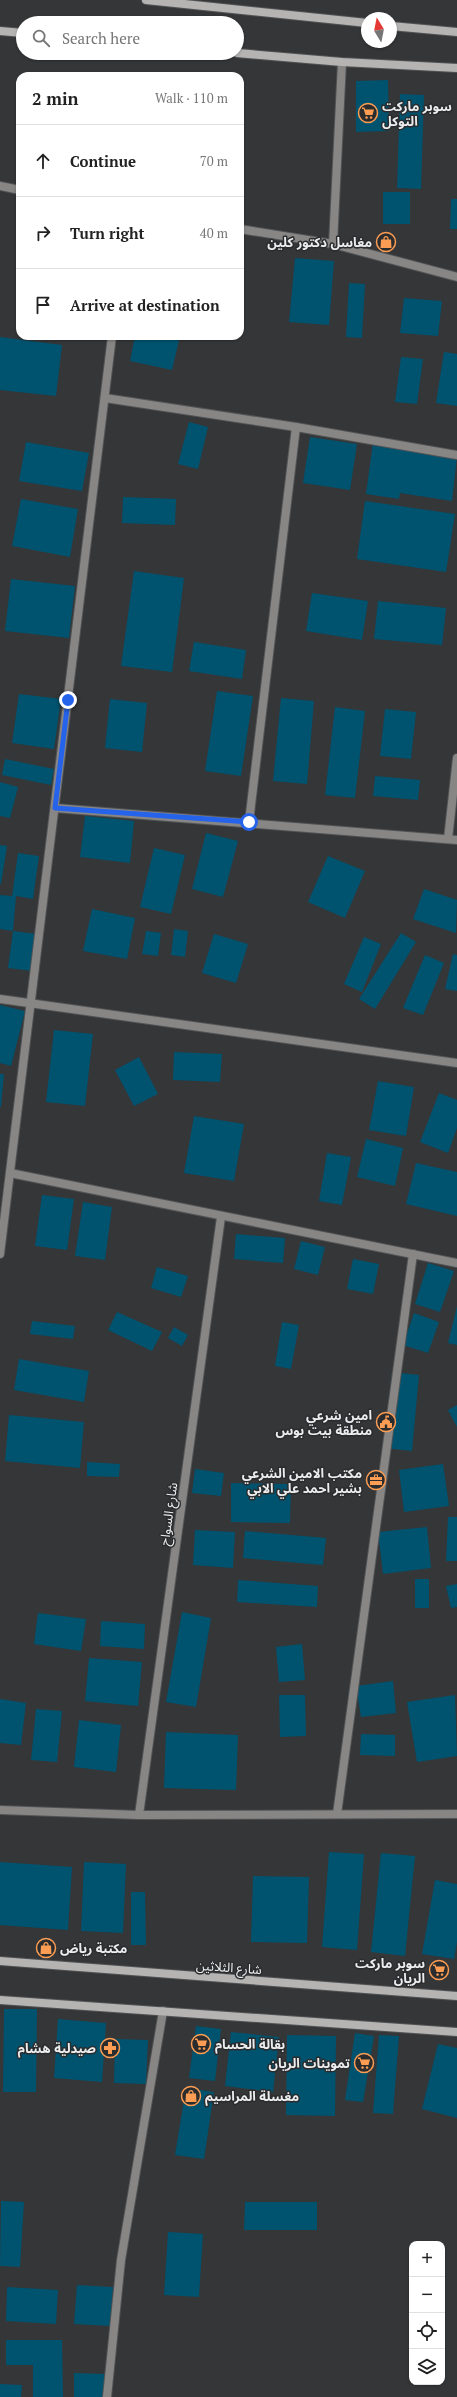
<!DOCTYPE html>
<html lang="en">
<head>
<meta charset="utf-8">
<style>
	body { margin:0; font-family:"PT Serif","Noto Sans Arabic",serif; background:#f2f2f2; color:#222 }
	.controls { position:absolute; right:12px; bottom:12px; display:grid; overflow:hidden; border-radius:8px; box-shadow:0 1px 3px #0004 }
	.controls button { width:36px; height:36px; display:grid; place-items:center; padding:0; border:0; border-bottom:1px solid #e0e0e0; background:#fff; color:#222; font:20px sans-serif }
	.compass { position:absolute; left:361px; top:12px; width:36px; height:36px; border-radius:50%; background:#fff; box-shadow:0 1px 3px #0004; rotate:350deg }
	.stop { position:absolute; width:12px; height:12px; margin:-9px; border:3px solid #2563eb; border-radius:50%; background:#fff }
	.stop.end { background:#2563eb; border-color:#fff; box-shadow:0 1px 4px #0008 }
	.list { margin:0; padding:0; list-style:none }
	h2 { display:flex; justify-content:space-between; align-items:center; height:52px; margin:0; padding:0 16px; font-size:17px }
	h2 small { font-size:13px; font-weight:400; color:#767676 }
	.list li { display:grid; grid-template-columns:26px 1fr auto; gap:12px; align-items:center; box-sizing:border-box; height:72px; padding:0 16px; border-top:1px solid #e0e0e0 }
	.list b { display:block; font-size:15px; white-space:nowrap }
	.list em { font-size:13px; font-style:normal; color:#767676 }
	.icon { flex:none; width:22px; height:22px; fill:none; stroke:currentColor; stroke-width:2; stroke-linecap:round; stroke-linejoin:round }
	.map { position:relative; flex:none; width:457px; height:2397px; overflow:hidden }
	.search { position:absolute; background:#fff; box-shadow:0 1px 3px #0004; left:16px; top:16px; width:228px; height:44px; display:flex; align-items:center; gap:10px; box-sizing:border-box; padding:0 14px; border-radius:22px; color:#767676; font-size:15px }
	.panel { position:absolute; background:#fff; box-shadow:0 1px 3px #0004; left:16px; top:72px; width:228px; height:268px; border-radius:12px }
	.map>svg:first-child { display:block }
	.building { fill:#00536f }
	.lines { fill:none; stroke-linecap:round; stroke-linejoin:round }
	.street-casing { stroke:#515355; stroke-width:10 }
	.secondary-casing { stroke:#515355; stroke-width:10 }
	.street { stroke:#888685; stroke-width:8 }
	.secondary { stroke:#b6b4b2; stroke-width:8 }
	.route { stroke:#2563eb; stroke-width:5 }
	.labels { text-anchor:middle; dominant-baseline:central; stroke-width:3; stroke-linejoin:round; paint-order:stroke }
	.poi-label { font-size:13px; font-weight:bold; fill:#ebedee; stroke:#2a2c2e; text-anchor:end }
	.street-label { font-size:13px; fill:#ebedee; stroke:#2a2c2e }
</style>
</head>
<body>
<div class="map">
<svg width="457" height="2397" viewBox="0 0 457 2397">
	<rect width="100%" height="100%" fill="#343638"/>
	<g class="building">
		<polygon points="388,80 389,131 356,132 356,81"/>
		<polygon points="400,94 424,95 421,189 397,188"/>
		<rect x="383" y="192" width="27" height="32"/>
		<polygon points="451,199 457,199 457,229 450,229"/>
		<polygon points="295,258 334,261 329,325 289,322"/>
		<polygon points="349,283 365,284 362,338 346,337"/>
		<polygon points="404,298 442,301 438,336 400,333"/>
		<polygon points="135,336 180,336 172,370 130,361"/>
		<polygon points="0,337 62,345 56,396 0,390"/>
		<polygon points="444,352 457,354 457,406 436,403"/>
		<polygon points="401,357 423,359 417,404 395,402"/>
		<polygon points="189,422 208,427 198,469 178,464"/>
		<polygon points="310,437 357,444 350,490 303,483"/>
		<polygon points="26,442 89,453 82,491 19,481"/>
		<polygon points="373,442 457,456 452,501 400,493 399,499 366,494"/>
		<polygon points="123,497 176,499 175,525 122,523"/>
		<polygon points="21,499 78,509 70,557 12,546"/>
		<polygon points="365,501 455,514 446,572 357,559"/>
		<polygon points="134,571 184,578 172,672 121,666"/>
		<polygon points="11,579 75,586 69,638 5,631"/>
		<polygon points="312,593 368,601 362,640 306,631"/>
		<polygon points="378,601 446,608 442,645 374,639"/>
		<polygon points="194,642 246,650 242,679 189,671"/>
		<polygon points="217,691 253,696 241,776 205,771"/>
		<polygon points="19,694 61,699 54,749 12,743"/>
		<polygon points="281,698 314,701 307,784 273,781"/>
		<polygon points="110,699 147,703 142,752 105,748"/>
		<polygon points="335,707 365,711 355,798 325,795"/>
		<polygon points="385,709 416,712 411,759 380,756"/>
		<polygon points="5,759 54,769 51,785 2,775"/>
		<polygon points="375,776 420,780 418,800 373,796"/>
		<polygon points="0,782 18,787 10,818 0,816"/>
		<polygon points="85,816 134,821 130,863 80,857"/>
		<polygon points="206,833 238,841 223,897 192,889"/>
		<polygon points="0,845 7,846 1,884 0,884"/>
		<polygon points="154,848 185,855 171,914 140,907"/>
		<polygon points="18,853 39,856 33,899 16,896 13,931 0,929 0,895 12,896"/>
		<polygon points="328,856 365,871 345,918 308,902"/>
		<polygon points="424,889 457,900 456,933 413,919"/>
		<polygon points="92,909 135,918 127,959 83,951"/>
		<polygon points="174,929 188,931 185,957 171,955"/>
		<polygon points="13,931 37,934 32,971 8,968"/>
		<polygon points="146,931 161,933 158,956 142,954"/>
		<polygon points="401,933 416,942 375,1009 359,999"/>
		<polygon points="214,934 248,944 236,983 202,973"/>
		<polygon points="364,937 381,944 362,992 344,984"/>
		<polygon points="453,954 457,955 457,991 445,989"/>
		<polygon points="425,955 444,963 423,1015 403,1008"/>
		<polygon points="0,1005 25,1011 11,1066 0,1063"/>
		<polygon points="54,1030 93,1034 85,1106 46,1102"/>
		<polygon points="174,1052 222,1054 220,1082 173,1080"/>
		<polygon points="139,1057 158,1094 134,1106 115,1070"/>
		<polygon points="0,1074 4,1074 1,1107 0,1107"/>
		<polygon points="378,1081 414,1087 406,1136 369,1130"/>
		<polygon points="439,1093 457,1100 457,1128 448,1153 420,1142"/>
		<polygon points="194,1116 244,1124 234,1181 184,1173"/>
		<polygon points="366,1139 403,1148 395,1186 357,1177"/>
		<polygon points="327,1153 351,1157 342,1205 319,1201"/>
		<polygon points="416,1163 457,1172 457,1216 406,1204"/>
		<polygon points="42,1195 74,1199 67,1250 35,1246"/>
		<polygon points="83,1202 112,1207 105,1260 75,1256"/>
		<polygon points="236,1234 285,1238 283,1263 234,1259"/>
		<polygon points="301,1241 325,1247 318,1275 294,1269"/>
		<polygon points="353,1259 379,1264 373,1294 347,1289"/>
		<polygon points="428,1263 454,1271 440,1312 415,1304"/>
		<polygon points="157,1267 188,1276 181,1297 151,1288"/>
		<polygon points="457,1306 457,1345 448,1343"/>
		<polygon points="117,1312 162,1332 152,1351 108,1330"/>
		<polygon points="414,1313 439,1322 428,1353 403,1345"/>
		<polygon points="32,1321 75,1326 73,1339 30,1334"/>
		<polygon points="282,1322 299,1325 291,1369 275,1366"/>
		<polygon points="174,1327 188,1335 182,1346 168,1338"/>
		<polygon points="19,1359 89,1371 84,1402 14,1390"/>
		<polygon points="392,1372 419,1375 412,1451 384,1448"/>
		<polygon points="457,1405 457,1427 448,1410"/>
		<polygon points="9,1415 84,1422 80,1468 5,1461"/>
		<polygon points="87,1462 120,1464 119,1477 87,1476"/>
		<polygon points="443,1464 449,1506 404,1512 399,1470"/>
		<polygon points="195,1469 224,1473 221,1496 192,1493"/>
		<polygon points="231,1483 291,1484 290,1523 231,1522"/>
		<polygon points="448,1517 457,1517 457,1561 446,1561"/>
		<polygon points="427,1527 431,1568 383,1574 378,1532"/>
		<polygon points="195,1530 235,1532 233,1568 193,1565"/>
		<polygon points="245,1531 326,1538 323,1565 243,1558"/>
		<rect x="415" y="1579" width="14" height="29"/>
		<polygon points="238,1580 318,1586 317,1607 237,1602"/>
		<polygon points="457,1584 457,1607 451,1608 446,1586"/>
		<polygon points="182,1612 211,1618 196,1707 166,1702"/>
		<polygon points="38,1613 86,1619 81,1651 34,1644"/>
		<polygon points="101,1621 145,1624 144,1649 100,1646"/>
		<polygon points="302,1644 305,1680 279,1682 276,1647"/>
		<polygon points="89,1658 142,1662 138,1706 85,1701"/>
		<polygon points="393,1681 396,1713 361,1717 356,1686"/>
		<polygon points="279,1695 305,1695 306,1736 280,1737"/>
		<polygon points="455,1695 457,1756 417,1762 407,1702"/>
		<polygon points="0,1699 26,1703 21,1745 0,1743"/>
		<polygon points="36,1709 62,1711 57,1762 31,1760"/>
		<polygon points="79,1720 121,1725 116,1772 74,1767"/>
		<polygon points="166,1732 238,1735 236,1790 164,1788"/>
		<polygon points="361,1734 395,1735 395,1756 360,1755"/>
		<polygon points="329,1852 364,1854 357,1950 322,1947"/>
		<polygon points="381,1853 415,1856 405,1956 371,1952"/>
		<polygon points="0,1862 72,1867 68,1930 0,1925"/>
		<polygon points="84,1862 126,1864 123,1933 81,1931"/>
		<polygon points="253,1876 309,1877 307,1943 251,1942"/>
		<polygon points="435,1880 457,1884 457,1942 454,1959 422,1954"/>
		<polygon points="131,1892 145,1892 146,1945 131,1945"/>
		<polygon points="4,2009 37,2009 36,2092 3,2092"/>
		<polygon points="58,2019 106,2023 102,2082 54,2078"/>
		<polygon points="196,2026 221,2029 215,2081 189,2078"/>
		<polygon points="231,2032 279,2037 273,2092 225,2086"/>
		<polygon points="355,2033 374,2036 363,2102 345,2100"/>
		<polygon points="287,2035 336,2036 335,2116 286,2115"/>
		<polygon points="379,2035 399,2036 393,2114 373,2113"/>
		<polygon points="115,2039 148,2040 146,2084 114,2083"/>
		<polygon points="438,2044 457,2048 457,2118 422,2109"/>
		<polygon points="186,2088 214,2092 204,2159 175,2155"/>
		<polygon points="1,2201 24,2202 20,2267 0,2266"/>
		<polygon points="245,2202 317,2202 317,2230 244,2230"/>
		<polygon points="168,2232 203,2234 199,2297 164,2295"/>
		<polygon points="77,2285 113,2287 110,2326 74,2324"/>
		<polygon points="7,2287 58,2290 56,2324 6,2321"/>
		<polygon points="6,2340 62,2340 63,2397 33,2397 33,2365 6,2365"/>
		<polygon points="74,2373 105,2374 105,2397 74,2397"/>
		<polygon points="0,2384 22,2385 21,2397 0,2397"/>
	</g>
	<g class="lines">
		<g class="street-casing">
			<g id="street">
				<polyline points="0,186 20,190"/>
				<polyline points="240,229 333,244 457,277"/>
				<polyline points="333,244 342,62"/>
				<polyline points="105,398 296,427 457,455"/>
				<polyline points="55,808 457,840"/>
				<polyline points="249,822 296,427"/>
				<polyline points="448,839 457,758"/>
				<polyline points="0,999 457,1063"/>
				<polyline points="10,1173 457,1263"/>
				<polyline points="0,1254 112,336"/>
				<polyline points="0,1810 139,1815 457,1814"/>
				<polyline points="337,1814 413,1254"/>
				<polyline points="139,1815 221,1217"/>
				<polyline points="107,2397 121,2260 163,2011"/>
			</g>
		</g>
		<g class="secondary-casing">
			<g id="secondary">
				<polyline points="146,0 367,23"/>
				<polyline points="391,26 457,32"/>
				<polyline points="0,31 23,33"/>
				<polyline points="237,53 342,62 457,68"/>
				<polyline points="0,1961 457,1996"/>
				<polyline points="0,2000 457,2032"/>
			</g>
		</g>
		<use href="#street" class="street"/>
		<use href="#secondary" class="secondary"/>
	</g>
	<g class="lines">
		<polyline class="route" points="68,700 55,808 249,822"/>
	</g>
	<defs>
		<g id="supermarket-ring" transform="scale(1)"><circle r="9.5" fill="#2a2c2e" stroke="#fc9d53" stroke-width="1.5"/><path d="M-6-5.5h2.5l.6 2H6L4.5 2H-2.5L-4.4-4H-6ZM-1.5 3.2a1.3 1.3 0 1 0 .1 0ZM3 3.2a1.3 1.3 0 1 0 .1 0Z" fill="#fc9d53"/></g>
		<g id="shop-ring" transform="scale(1)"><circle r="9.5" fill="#2a2c2e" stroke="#fc9d53" stroke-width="1.5"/><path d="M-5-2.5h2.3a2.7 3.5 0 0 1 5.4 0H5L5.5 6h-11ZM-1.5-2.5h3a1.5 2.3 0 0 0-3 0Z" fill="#fc9d53"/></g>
		<g id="civic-ring" transform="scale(1)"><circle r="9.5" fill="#2a2c2e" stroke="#fc9d53" stroke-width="1.5"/><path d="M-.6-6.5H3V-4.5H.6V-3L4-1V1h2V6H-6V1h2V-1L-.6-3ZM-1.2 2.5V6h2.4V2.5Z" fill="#fc9d53"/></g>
		<g id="office-ring" transform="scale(1)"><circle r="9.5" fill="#2a2c2e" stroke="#fc9d53" stroke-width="1.5"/><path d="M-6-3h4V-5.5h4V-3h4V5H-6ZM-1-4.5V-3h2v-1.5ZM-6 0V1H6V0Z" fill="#fc9d53"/></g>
		<g id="pharmacy-ring" transform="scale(1)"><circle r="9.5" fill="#2a2c2e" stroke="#fc9d53" stroke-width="1.5"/><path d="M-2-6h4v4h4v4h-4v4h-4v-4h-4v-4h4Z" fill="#fc9d53"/></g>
	</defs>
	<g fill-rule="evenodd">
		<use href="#supermarket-ring" x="368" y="113"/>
		<use href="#shop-ring" x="386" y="242"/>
		<use href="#civic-ring" x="386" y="1422"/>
		<use href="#office-ring" x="376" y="1480"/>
		<use href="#shop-ring" x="46" y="1948"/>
		<use href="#supermarket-ring" x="439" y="1970"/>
		<use href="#supermarket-ring" x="201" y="2044"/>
		<use href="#pharmacy-ring" x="110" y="2048"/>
		<use href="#supermarket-ring" x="364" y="2063"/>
		<use href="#shop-ring" x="191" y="2096"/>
	</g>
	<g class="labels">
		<g class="poi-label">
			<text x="382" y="106" text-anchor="start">سوبر ماركت<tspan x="382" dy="15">التوكل</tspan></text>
			<text x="372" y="242">مغاسل دكتور كلين</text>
			<text x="372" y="1415">امين شرعي<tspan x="372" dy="15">منطقة بيت بوس</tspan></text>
			<text x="362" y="1473">مكتب الامين الشرعي<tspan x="362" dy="15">بشير احمد علي الابي</tspan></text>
			<text x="60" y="1948" text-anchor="start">مكتبة رياض</text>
			<text x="425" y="1963">سوبر ماركت<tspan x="425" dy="15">الريان</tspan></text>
			<text x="215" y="2044" text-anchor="start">بقالة الحسام</text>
			<text x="96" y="2048">صيدلية هشام</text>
			<text x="350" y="2063">تموينات الريان</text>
			<text x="205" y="2096" text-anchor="start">مغسلة المراسيم</text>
		</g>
		<g class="street-label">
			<text transform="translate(168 1514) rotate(-82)">شارع السواح</text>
			<text transform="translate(229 1967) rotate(4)">شارع الثلاثين</text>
		</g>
	</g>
</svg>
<div class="controls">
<button>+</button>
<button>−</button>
<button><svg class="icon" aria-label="locate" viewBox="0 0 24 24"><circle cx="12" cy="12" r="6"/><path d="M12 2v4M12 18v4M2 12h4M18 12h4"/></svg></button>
<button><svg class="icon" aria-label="layers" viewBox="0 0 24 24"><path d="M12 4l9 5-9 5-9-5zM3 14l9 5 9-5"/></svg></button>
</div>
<svg class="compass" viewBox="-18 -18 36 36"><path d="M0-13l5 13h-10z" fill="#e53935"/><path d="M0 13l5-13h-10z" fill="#767676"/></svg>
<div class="stop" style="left:249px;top:822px"></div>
<div class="stop end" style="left:68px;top:700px"></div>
<div class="search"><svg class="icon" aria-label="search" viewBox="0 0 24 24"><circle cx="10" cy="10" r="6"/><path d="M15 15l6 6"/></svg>Search here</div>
<section class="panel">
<h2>2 min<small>Walk · 110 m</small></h2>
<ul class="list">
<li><svg class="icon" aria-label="ahead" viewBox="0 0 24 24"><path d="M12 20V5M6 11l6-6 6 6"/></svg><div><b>Continue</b></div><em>70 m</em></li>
<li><svg class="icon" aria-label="right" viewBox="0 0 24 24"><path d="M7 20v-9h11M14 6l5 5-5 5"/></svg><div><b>Turn right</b></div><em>40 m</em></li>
<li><svg class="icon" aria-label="arrive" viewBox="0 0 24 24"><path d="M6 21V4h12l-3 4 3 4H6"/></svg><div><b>Arrive at destination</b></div></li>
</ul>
</section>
</div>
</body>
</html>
